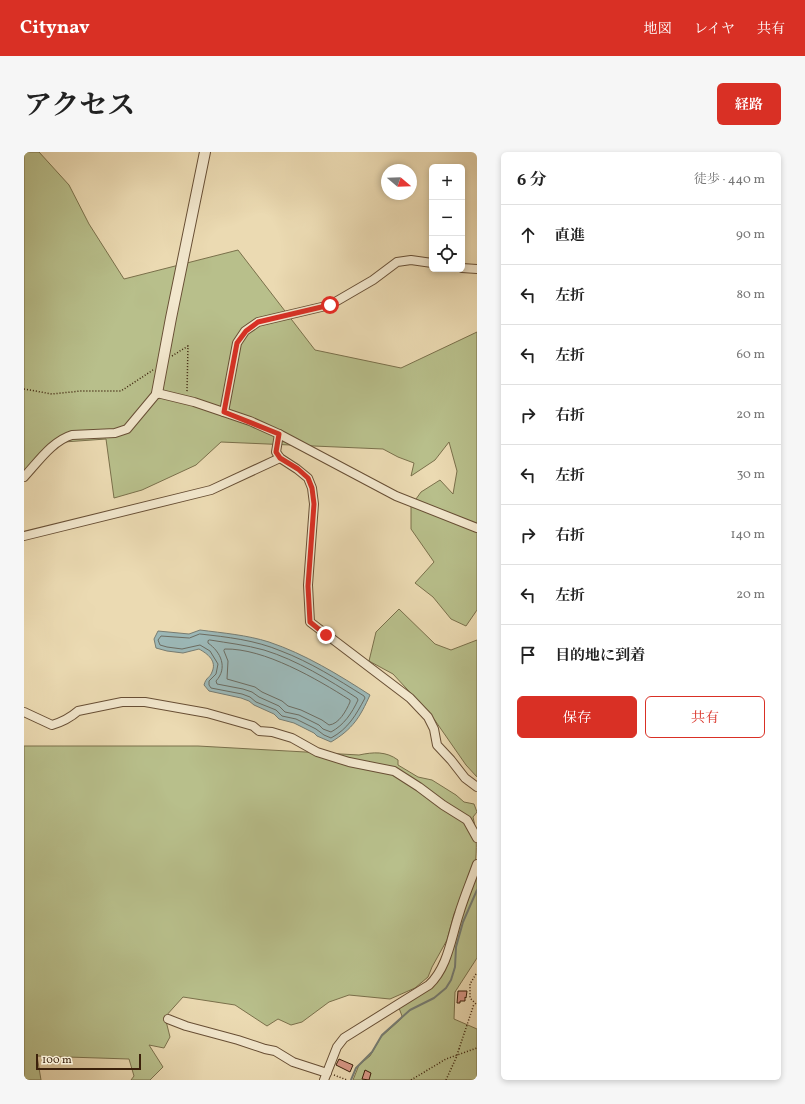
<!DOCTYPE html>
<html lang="ja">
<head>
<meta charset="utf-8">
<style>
	body { margin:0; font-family:Vollkorn,"Noto Serif JP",serif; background:#f6f6f6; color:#222 }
	.controls { position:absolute; right:12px; top:12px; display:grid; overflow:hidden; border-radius:6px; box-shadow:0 2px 6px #0003 }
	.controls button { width:36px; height:36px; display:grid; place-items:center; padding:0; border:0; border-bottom:1px solid #e0e0e0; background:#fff; color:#222; font:20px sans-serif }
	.compass { position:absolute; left:357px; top:12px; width:36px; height:36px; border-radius:50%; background:#fff; box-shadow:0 2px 6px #0003; rotate:109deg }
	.scale { position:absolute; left:12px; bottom:10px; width:105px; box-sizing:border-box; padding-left:4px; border:2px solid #3c210b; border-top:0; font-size:11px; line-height:14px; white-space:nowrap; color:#3c210b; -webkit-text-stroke:3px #f2e7cd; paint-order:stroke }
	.stop { position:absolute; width:12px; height:12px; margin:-9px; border:3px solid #d93025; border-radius:50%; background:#fff }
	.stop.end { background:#d93025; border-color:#fff; box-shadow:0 1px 4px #0008 }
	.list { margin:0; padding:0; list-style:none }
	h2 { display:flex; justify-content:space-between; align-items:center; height:52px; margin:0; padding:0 16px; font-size:17px }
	h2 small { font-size:13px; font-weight:400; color:#767676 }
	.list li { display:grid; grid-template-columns:26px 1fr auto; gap:12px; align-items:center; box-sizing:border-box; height:60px; padding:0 16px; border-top:1px solid #e0e0e0 }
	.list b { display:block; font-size:15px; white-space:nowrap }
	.list em { font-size:13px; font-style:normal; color:#767676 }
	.actions { display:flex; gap:8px; padding:12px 16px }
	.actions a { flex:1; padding:9px 0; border:1px solid #d93025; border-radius:6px; text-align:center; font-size:14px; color:#d93025 }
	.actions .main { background:#d93025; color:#fff }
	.icon { flex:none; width:22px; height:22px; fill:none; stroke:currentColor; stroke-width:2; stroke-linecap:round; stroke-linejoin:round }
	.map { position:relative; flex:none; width:453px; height:928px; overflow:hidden; border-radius:6px }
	header { display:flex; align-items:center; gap:24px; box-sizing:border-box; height:56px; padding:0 20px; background:#d93025; color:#fff }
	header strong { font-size:19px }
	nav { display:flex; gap:22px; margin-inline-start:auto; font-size:14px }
	.intro { display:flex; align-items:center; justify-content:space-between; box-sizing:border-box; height:96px; padding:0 24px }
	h1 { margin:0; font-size:28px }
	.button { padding:10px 18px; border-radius:6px; background:#d93025; color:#fff; font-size:14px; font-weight:700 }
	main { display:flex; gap:24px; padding:0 24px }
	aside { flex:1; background:#fff; border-radius:6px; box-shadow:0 2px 6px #0003 }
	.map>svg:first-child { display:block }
	.green { fill:#b8bf8b; stroke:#7a704b }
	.water { fill:#9cb8b7; stroke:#767c72 }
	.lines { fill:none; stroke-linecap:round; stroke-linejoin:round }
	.shore { stroke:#6c6c61; stroke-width:1 }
	.stream { stroke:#767c72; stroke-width:2 }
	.building { fill:#d69685; stroke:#3c210b }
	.minor-casing { stroke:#684f35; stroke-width:10 }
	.tertiary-casing { stroke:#684f35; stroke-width:12 }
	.path { stroke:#3c210b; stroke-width:1.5; stroke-dasharray:1 2; stroke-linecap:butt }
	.minor { stroke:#f2e7cd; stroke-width:8 }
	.tertiary { stroke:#f2e7cd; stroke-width:10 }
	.path-bridge { stroke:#3c210b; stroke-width:1.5; stroke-dasharray:1 2; stroke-linecap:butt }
	.route { stroke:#d93025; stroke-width:5 }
</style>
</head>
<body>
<header>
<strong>Citynav</strong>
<nav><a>地図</a><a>レイヤ</a><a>共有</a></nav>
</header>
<div class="intro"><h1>アクセス</h1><a class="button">経路</a></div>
<main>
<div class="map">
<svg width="453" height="928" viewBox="0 0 453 928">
	<rect width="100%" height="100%" fill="#ebdab2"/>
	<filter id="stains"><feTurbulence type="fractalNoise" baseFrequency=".005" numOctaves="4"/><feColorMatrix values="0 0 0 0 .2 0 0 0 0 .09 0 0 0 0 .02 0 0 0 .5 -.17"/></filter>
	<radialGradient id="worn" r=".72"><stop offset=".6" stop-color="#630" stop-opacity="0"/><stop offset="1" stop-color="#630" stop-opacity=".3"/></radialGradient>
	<g class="green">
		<polygon points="0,0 15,0 45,33 65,72 100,127 214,98 291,198 377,216 453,180 453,458 442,474 427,467 409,445 391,431 410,410 387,377 387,354 397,340 416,328 429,342 433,319 425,290 411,308 387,324 390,311 374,305 359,297 197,290 172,313 118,338 90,346 82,287 40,290 0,322"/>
		<polygon points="375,457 411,492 427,498 453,488 453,625 442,613 410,567 395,550 369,522 345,509 352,480"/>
		<path d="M0,594H174L335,603C349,600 362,599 374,608V613L394,625L408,628L432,643L440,650L450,652L453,660L449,665C453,681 453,698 451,714L430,762L423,788L408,815L404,825L391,836L366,847L325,843L305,850L278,870L267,873L254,867L243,874L211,853L159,845L141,865L146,885L140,896L125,893L139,915L126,928H107L110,924L105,907L13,904L17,928H0Z"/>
		<polygon points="453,722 453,806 431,840 430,867 453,877 453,928 329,928 335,913 346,904 357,885 377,867 378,864 375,856 408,835 444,748"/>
	</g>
	<path class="water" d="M176,478C199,481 223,483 245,490C281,502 315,523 346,543C336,565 329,577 307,590L293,584L290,581L270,571L255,567L250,562L230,553L225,549L217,546L185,539L180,533C182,525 186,526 188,520C193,509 184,502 175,497L159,501L143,499L132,496L130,487L134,479L165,482Z"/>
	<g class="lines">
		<g class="shore">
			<path d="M176,482C203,485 231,488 257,499C286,510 313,527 340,544L341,546C332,563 324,577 307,586L300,583L292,577L272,567L258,564L252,558L232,550L226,545L218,542L187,536L185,533V529L192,522L194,512L186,499L176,493L158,497L143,495L136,493L134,488L137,484L165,486Z"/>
			<path d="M186,488C204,491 222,493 240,498C273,508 305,528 333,546L334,548C328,561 320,573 307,580L299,577L295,573L275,563L261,560L255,554L235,545L228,540L219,537L193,532L192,529C204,516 197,500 184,491V489Z"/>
			<path d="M201,497C240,496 293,527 326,548V550C322,559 315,572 305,573L298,568L277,558L264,554L258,549L238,540L231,535L203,527L204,509L200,499Z"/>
		</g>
		<polyline class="stream" points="327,928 332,916 348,900 358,883 386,858 410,846 422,836 427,828 431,815 432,795 439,770 453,738"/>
	</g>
	<g class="building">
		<polygon points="434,839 443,839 442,846 441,845 441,849 436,849 436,851 433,851"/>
		<polygon points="315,907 329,913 326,920 312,913"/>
		<polygon points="341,918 347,921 345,928 338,927"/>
	</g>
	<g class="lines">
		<g class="minor-casing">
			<g id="minor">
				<polyline points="438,116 453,117"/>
				<polyline points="200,260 213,191 221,179 234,170 306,153 349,128 373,110 387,108 408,111"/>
				<polyline points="255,282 252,300 256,306 273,317 284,326 288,336 290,352 284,433 286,470 386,546 404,565 410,577 413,593 427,608 441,626 453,635"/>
				<path d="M0,325C14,310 28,289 48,283L91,281L103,277L133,241L170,250L226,269L255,282L372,344L453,376"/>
				<polyline points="0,384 187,338 256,306"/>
				<path d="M0,560L28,573C38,570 46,566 54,559L98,550H121L183,561L229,574L235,579L248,580L268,586L293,600L325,610L370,619L395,635L419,653L443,668L453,686"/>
				<polyline points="144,867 162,874 214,888 241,897 251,899 269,910 303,921"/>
				<path d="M300,928L313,895L320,886L405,833C424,815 427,786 435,762C440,745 447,729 453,712"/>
			</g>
		</g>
		<g class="tertiary-casing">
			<polyline id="tertiary" points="133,241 147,166 181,0"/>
		</g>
		<g class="path">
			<polyline points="148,204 164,194 163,240"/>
			<polyline points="0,237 28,242 57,239 97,239 129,218"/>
			<polyline points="452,822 446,832 446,846 453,853"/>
			<polyline points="435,897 450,852"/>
			<polyline points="310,923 323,928"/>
			<polyline points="387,928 422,907 453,896"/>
			<polyline points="422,928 432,906"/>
		</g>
		<use href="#minor" class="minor"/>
		<use href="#tertiary" class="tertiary"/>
		<polyline class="path-bridge" points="432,906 435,897"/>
	</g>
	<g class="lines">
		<polyline class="route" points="302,483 286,470 284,434 290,352 288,336 284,326 274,317 256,306 252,300 255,282 200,260 213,191 222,179 234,170 306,153"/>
	</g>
	<rect width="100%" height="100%" filter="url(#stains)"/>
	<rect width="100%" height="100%" fill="url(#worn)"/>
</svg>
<div class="controls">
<button>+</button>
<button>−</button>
<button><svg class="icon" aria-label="locate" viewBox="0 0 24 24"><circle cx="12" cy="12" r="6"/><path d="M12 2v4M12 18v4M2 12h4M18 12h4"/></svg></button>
</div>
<svg class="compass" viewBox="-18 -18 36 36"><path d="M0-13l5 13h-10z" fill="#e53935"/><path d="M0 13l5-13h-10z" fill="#767676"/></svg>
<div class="scale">100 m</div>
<div class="stop" style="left:306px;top:153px"></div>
<div class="stop end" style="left:302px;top:483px"></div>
</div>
<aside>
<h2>6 分<small>徒歩 · 440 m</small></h2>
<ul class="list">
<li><svg class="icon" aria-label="ahead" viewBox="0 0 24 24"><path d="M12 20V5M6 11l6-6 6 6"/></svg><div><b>直進</b></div><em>90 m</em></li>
<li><svg class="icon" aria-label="left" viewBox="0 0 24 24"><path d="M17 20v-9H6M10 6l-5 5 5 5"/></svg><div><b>左折</b></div><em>80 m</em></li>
<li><svg class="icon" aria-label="left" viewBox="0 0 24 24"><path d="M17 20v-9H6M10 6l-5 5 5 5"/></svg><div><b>左折</b></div><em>60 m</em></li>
<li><svg class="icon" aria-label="right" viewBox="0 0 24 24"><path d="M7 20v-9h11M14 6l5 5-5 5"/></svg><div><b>右折</b></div><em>20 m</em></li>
<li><svg class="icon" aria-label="left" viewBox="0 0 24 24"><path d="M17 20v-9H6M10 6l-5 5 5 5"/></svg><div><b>左折</b></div><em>30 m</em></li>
<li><svg class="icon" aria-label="right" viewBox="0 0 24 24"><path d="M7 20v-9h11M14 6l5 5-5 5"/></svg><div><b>右折</b></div><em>140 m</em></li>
<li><svg class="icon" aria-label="left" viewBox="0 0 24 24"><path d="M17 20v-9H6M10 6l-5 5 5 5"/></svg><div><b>左折</b></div><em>20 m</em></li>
<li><svg class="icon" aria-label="arrive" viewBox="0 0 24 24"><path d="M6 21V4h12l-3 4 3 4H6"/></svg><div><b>目的地に到着</b></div></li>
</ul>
<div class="actions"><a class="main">保存</a><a>共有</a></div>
</aside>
</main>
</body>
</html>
